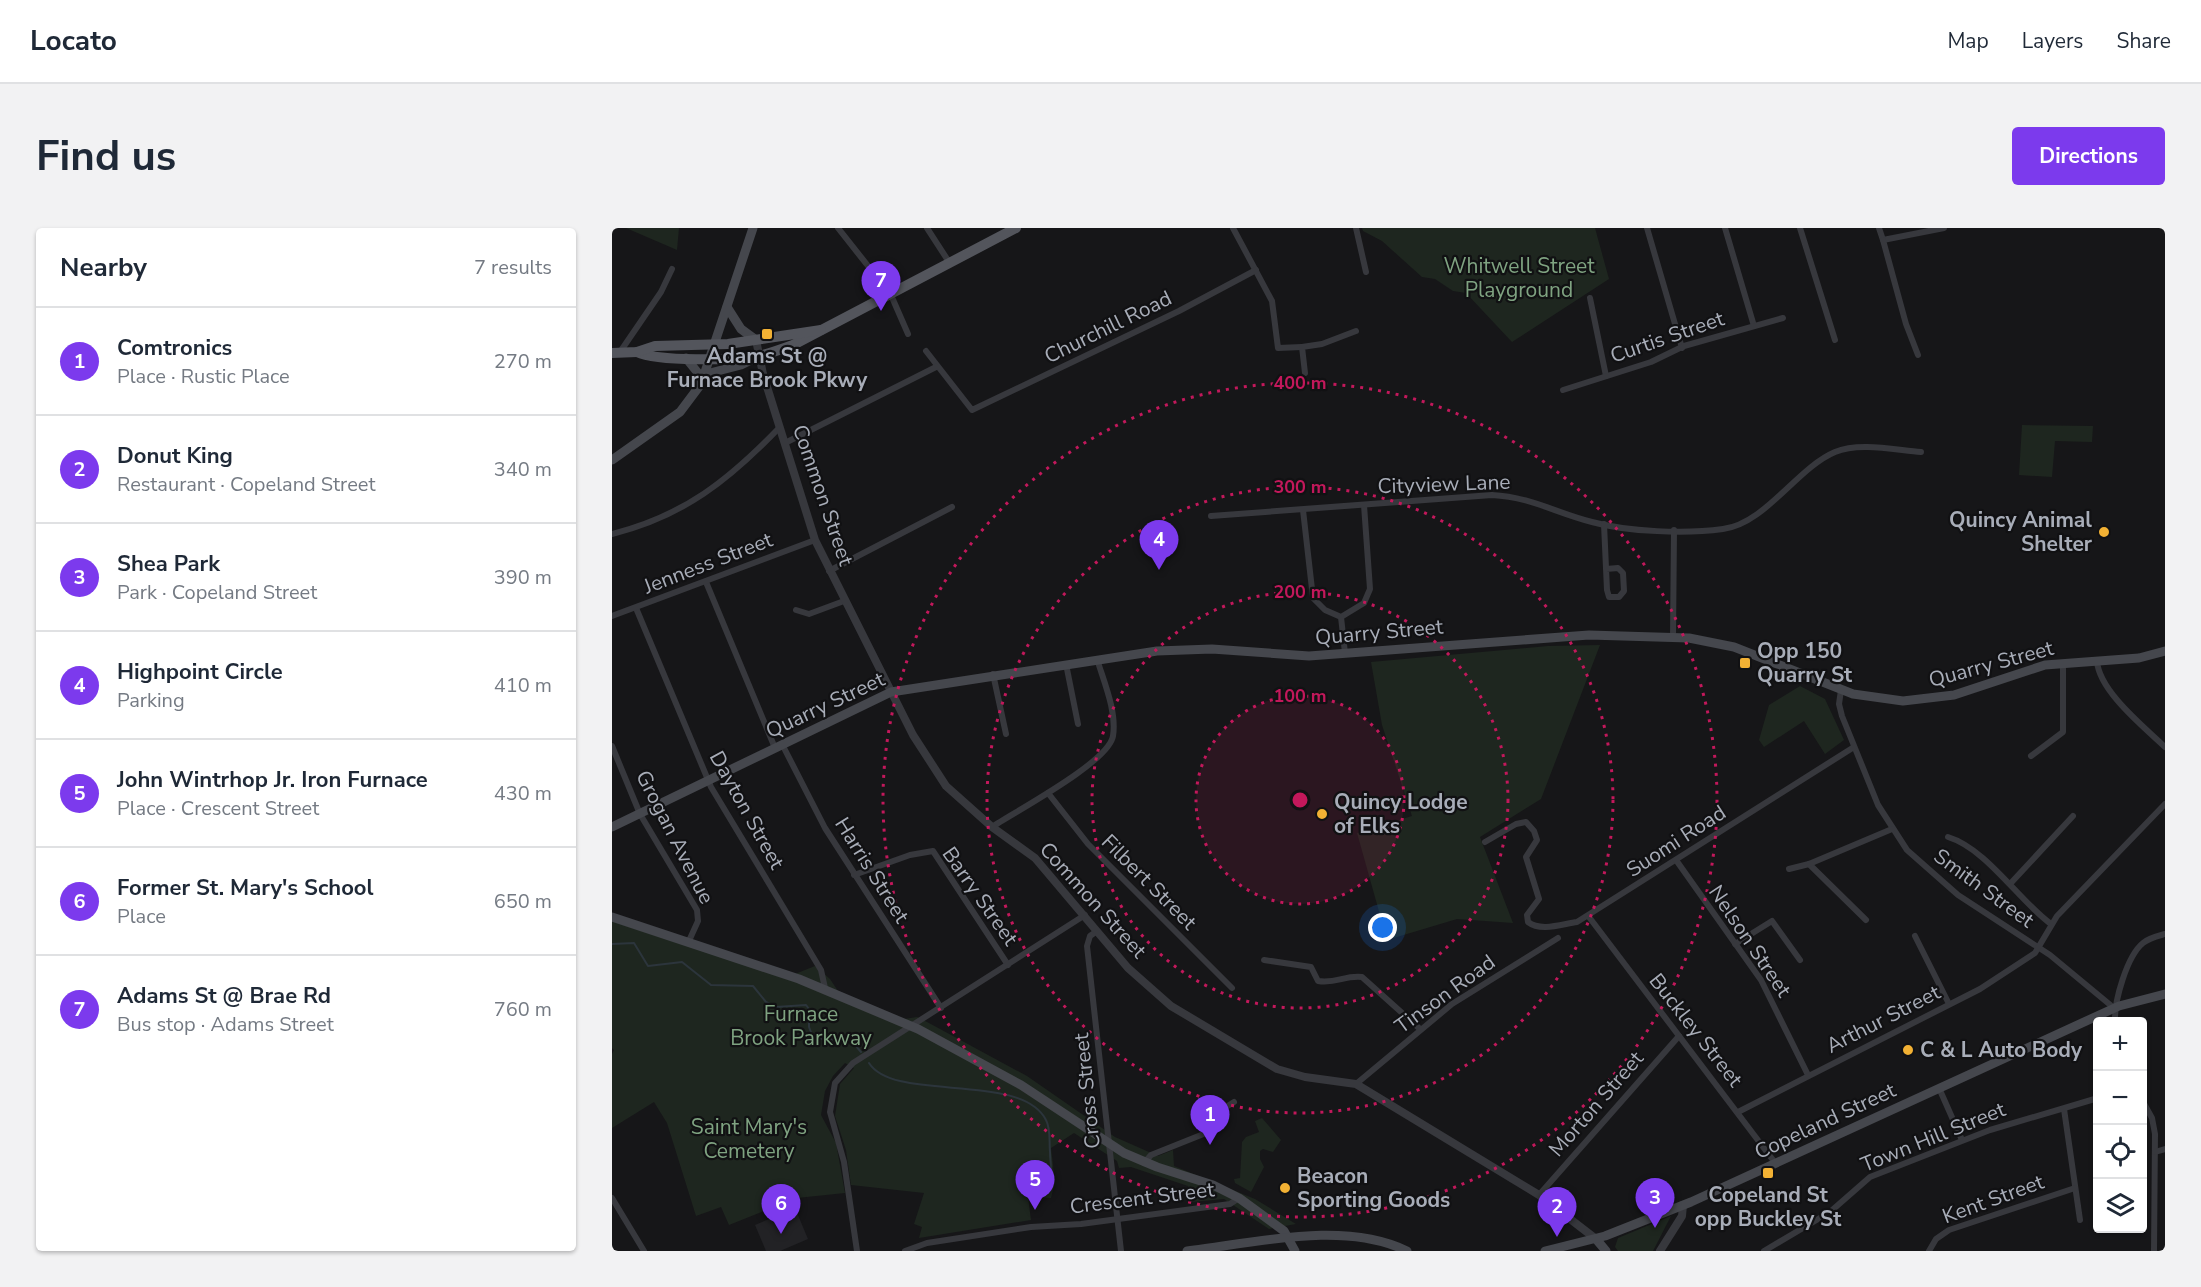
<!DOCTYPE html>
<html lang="en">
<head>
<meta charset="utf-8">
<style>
	body { margin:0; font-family:"Nunito Sans",sans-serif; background:#f2f2f3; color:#1f2937 }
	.controls { position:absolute; right:18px; bottom:18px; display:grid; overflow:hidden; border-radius:6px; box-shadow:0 2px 4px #0004 }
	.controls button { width:54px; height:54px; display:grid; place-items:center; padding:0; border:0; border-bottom:2px solid #e0e1e3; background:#fff; color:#1f2937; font:30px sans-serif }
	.you { position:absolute; left:771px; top:700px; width:21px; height:21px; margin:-15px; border:4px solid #fff; border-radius:50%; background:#1a73e8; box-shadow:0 0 0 9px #1a73e833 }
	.badge { display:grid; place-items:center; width:39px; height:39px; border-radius:50%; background:#7c3aed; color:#fff; font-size:20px; font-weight:700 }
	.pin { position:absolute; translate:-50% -50px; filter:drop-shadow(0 2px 3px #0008) }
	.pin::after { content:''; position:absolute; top:32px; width:21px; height:18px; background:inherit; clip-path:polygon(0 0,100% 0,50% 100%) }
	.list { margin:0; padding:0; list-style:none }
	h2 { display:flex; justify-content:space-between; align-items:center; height:78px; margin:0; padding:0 24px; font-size:26px }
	h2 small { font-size:20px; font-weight:400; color:#747a83 }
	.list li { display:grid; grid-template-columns:39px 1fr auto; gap:18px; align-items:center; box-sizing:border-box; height:108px; padding:0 24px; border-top:2px solid #e0e1e3 }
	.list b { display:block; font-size:22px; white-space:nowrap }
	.list p { margin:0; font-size:20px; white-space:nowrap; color:#747a83 }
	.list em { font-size:20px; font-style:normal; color:#747a83 }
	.icon { flex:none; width:33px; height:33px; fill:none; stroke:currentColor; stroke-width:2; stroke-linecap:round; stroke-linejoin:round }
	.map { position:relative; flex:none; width:1553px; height:1023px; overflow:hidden; border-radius:6px }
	header { display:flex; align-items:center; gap:36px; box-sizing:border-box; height:84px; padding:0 30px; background:#fff; border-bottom:2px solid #e0e1e3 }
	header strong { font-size:28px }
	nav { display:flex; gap:33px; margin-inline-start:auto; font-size:21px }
	.intro { display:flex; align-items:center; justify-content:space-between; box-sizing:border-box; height:144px; padding:0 36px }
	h1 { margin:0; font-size:42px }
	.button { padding:15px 27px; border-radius:6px; background:#7c3aed; color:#fff; font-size:21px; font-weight:700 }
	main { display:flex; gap:36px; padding:0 36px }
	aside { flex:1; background:#fff; border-radius:6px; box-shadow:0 2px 4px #0004 }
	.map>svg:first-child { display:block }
	.built { fill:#222225 }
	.green { fill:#1e261f }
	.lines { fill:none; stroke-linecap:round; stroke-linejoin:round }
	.stream { stroke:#2c353c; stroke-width:2 }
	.minor { stroke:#37383d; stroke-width:6 }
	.tertiary { stroke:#37383d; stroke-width:8 }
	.secondary { stroke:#45474d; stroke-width:9 }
	.primary { stroke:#53555c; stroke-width:10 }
	.ring { fill:none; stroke:#c2185b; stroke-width:3; stroke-dasharray:3 6 }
	.poi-dot { fill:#f2b134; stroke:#111113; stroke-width:2 }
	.labels { text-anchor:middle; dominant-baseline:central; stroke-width:4.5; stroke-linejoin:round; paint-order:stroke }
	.park-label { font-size:21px; fill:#7fa381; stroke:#111113 }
	.street-label { font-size:21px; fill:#a8adb8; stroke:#111113 }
	.poi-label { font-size:21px; font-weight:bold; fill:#a8adb8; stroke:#111113; text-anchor:start }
	.centre { fill:#c2185b; stroke:#111113; stroke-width:3 }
	.ring-label { font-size:18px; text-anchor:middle; font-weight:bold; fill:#c2185b; stroke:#111113; stroke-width:4.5; stroke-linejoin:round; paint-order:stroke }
</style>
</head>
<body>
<header>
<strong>Locato</strong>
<nav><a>Map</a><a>Layers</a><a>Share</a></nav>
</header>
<div class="intro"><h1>Find us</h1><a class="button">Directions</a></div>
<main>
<aside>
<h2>Nearby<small>7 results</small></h2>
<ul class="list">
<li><span class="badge">1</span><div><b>Comtronics</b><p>Place · Rustic Place</p></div><em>270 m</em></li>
<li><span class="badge">2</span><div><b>Donut King</b><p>Restaurant · Copeland Street</p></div><em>340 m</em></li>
<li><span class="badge">3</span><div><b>Shea Park</b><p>Park · Copeland Street</p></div><em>390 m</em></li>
<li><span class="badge">4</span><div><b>Highpoint Circle</b><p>Parking</p></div><em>410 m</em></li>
<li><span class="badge">5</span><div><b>John Wintrhop Jr. Iron Furnace</b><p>Place · Crescent Street</p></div><em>430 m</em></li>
<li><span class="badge">6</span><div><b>Former St. Mary's School</b><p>Place</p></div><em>650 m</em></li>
<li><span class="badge">7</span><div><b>Adams St @ Brae Rd</b><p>Bus stop · Adams Street</p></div><em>760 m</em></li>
</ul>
</aside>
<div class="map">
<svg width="1553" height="1023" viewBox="0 0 1553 1023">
	<rect width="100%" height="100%" fill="#161618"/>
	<polygon class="built" points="183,980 196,1011 168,1023 154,1023 143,997"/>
	<g class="green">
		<polygon points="14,0 67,0 65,22"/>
		<polygon points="750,0 983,0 997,51 900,114 854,65 841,63 823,51 810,49 770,13 751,3"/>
		<polygon points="1410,197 1481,198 1480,214 1443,213 1440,249 1407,247"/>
		<polygon points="988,417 929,571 868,609 901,695 845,691 775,712 745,605 800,588 770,497 759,434 936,418"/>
		<polygon points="1188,458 1213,471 1232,512 1213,526 1192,493 1152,519 1147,512 1157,477"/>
		<polygon points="0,693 173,750 203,738 218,751 226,763 292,791 305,789 317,795 415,848 503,909 546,928 561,922 562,938 643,971 684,996 657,1001 612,971 579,974 576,958 519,939 507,940 505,933 462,905 439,920 443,954 439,970 416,969 419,992 307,1010 310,999 302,996 312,965 239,957 234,922 223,888 228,856 242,840 233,835 221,848 213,863 209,887 224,915 233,965 185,970 117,997 109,979 84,988 55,895 42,874 0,900 0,826 2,822 0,820"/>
		<polygon points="650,890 669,912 661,924 651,921 648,923 648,931 652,939 639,964 623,955 622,951 628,950 630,914 634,909 647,904 643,893"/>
		<polygon points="1059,988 1041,1023 1006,1023 1003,1019 1006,1010"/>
	</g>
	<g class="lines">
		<g class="stream">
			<polyline points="0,716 22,715 36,738 70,734 99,757 141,758 154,774 164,779 194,777 197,781 197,799 200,807 210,811 239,812 249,824"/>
			<path d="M257,835C282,875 409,843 434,892C439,901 437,914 438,924C438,935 441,945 438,956"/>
		</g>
		<g class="minor">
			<polyline points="226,0 279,67 296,106"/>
			<polyline points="315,0 337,34"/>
			<polyline points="621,0 660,73 666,120 690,119"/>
			<polyline points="744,0 754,44"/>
			<polyline points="1035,0 1070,120"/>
			<polyline points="1113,0 1142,98"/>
			<polyline points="1188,0 1223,112"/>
			<polyline points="1267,0 1271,12 1332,0"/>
			<polyline points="1271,12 1294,96 1306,127"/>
			<polyline points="978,70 994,148"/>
			<polyline points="314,123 360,182 567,83 644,42"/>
			<polyline points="8,124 49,64 60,41"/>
			<polyline points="693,145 690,119 710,116 744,103"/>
			<polyline points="951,162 1039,134 1072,118 1171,90"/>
			<polyline points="173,215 324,139"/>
			<polyline points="691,282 701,370 713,382 729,389 752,375 758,361 752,277"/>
			<path d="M599,288L880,267C919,269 944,285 980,294C1016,304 1074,306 1111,301C1153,296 1185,240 1223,224C1247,214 1283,222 1309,224"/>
			<polyline points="992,296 995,362 997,369 1007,369 1012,363 1011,345 1006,340 994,341"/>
			<path d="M0,306C72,288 117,252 168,199"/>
			<polyline points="217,343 340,279"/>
			<polyline points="94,354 163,520"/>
			<polyline points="24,380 99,559 209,742 213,760"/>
			<polyline points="184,382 197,386 232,373"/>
			<polyline points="0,388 203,312"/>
			<polyline points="729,389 733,425"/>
			<polyline points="1061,410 1062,302"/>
			<path d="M1485,433C1487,463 1532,499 1553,519"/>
			<polyline points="454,436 466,496"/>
			<polyline points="381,446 394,506"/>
			<polyline points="1229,462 1227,476 1230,488 1266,577 1295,622 1346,667 1438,727 1502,780"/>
			<polyline points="170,516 213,600 329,780"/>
			<polyline points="0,518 28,586 85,682 86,693 76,715"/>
			<polyline points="1419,528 1451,504 1451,435"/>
			<polyline points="436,565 476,616 620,760"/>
			<path d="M380,599C404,583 497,534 501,508C505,484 492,454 485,431"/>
			<path d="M1336,609C1375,621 1407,673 1439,696"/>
			<path d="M873,614L904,596L914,594L922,603L925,612L914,629L927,671L915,687L916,694C929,704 950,696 965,694L1242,519"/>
			<polyline points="1064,632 1149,752 1196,847"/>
			<polyline points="1197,636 1254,692"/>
			<polyline points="1177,641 1197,636 1280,601"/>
			<polyline points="242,647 298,627 321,623 396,737"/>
			<polyline points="1398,656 1461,588"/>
			<polyline points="977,689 1164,936"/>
			<polyline points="485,703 478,708 475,718 509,1023"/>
			<polyline points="1303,708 1337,776"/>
			<polyline points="1123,716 1160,693 1188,732"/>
			<path d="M652,732L699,739L706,753C724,756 733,747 750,749L808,801"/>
			<path d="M1503,794C1502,773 1515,728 1531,715C1537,710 1546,708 1553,706"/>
			<polyline points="744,856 840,776 946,710"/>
			<polyline points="1327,860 1350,912"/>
			<polyline points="1530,872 1540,890 1543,906 1542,1023"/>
			<polyline points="1452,881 1468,992"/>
			<polyline points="1126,884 1368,761 1423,725 1445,688 1553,576"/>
			<polyline points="1543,924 1553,921"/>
			<polyline points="532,935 539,927 599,903 614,879 622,874"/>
			<polyline points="927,967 1067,808"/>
			<polyline points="0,970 32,1023"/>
			<polyline points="245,1023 232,934 218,884 223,855 241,835 473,687"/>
			<polyline points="293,1023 315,1015 419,999 469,996 618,976 627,970"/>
			<polyline points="1152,1023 1218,984 1258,949 1378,902 1486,870"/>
			<polyline points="1317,1023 1324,1011 1337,1002 1463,960"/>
		</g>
		<g class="tertiary">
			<polyline points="144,112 151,146 203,312 301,507 334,558 380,599 423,630 516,740 559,778 665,841 693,849 744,856 927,967 984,1011"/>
			<polyline points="1048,1023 1070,988 1071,977"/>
		</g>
		<g class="secondary">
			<polyline points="115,79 129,101 144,112"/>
			<polyline points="74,130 86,145 89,156"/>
			<polyline points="94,146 129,137 143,130"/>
			<polyline points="0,232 68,184 89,156 141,0"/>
			<polyline points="0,599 279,464 545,423 600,421 697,428 977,407 1077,410 1122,419 1241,466 1291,473 1342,467 1433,437 1527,430 1553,423"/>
			<polyline points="0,689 187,751 306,801 409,857 512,925 545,939 601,957 627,970 672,1003 683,1023"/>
			<polyline points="984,1011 994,1023"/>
			<path d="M575,1023C643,1015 732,992 795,1023"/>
			<polyline points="933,1023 993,1008 1079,974 1507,778 1553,766"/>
		</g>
		<g class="primary">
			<path d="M25,124C46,134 121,132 146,128C157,126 170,121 181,117L404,0"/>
			<polyline points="0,125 25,124 43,118 116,116 209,102"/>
		</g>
	</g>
	<circle cx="688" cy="572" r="104" fill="#c2185b" fill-opacity=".12"/>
	<g class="ring">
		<circle cx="688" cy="572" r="104"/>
		<circle cx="688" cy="572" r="208"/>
		<circle cx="688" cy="572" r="313"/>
		<circle cx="688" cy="572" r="417"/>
	</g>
	<g class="poi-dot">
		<rect x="149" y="100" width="12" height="12" rx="3"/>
		<circle cx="1492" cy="304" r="6"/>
		<rect x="1127" y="429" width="12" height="12" rx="3"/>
		<circle cx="710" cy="586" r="6"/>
		<circle cx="1296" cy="822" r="6"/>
		<rect x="1150" y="939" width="12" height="12" rx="3"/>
		<circle cx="673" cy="960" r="6"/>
	</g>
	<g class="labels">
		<g class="park-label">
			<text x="907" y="38">Whitwell Street<tspan x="907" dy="24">Playground</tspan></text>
			<text x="189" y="786">Furnace<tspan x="189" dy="24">Brook Parkway</tspan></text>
			<text x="137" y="899">Saint Mary's<tspan x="137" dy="24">Cemetery</tspan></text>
		</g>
		<g class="street-label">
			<text transform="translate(496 99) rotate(-26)">Churchill Road</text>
			<text transform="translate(1055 109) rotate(-19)">Curtis Street</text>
			<text transform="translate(832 256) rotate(-2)">Cityview Lane</text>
			<text transform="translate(211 267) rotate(71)">Common Street</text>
			<text transform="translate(96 335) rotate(-21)">Jenness Street</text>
			<text transform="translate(767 404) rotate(-5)">Quarry Street</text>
			<text transform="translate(1379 436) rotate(-15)">Quarry Street</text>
			<text transform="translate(213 477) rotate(-25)">Quarry Street</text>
			<text transform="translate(135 582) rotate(61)">Dayton Street</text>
			<text transform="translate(63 609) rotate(63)">Grogan Avenue</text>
			<text transform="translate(1064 613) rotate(-33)">Suomi Road</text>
			<text transform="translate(260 642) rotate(58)">Harris Street</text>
			<text transform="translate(537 654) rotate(45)">Filbert Street</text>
			<text transform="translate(1372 660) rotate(36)">Smith Street</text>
			<text transform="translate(368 668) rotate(55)">Barry Street</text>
			<text transform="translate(481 672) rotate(48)">Common Street</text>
			<text transform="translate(1138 713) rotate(56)">Nelson Street</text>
			<text transform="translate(833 766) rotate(-36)">Tinson Road</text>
			<text transform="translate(1271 791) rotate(-27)">Arthur Street</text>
			<text transform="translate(1084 802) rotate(52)">Buckley Street</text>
			<text transform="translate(475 863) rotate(-96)">Cross Street</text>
			<text transform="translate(984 876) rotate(-49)">Morton Street</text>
			<text transform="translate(1213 893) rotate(-25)">Copeland Street</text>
			<text transform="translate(1321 909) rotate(-22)">Town Hill Street</text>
			<text transform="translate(530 970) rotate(-7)">Crescent Street</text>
			<text transform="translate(1381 971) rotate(-20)">Kent Street</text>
		</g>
		<g class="poi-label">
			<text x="155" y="128" text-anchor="middle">Adams St @<tspan x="155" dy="24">Furnace Brook Pkwy</tspan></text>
			<text x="1480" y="292" text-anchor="end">Quincy Animal<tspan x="1480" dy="24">Shelter</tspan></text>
			<text x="1145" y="423">Opp 150<tspan x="1145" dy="24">Quarry St</tspan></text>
			<text x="722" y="574">Quincy Lodge<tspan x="722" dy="24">of Elks</tspan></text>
			<text x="1308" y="822">C &amp; L Auto Body</text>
			<text x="685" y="948">Beacon<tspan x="685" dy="24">Sporting Goods</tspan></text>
			<text x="1156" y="967" text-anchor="middle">Copeland St<tspan x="1156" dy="24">opp Buckley St</tspan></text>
		</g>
	</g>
	<circle cx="688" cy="572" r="9" class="centre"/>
	<g class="ring-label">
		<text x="688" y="161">400 m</text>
		<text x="688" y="265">300 m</text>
		<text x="688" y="370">200 m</text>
		<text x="688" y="474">100 m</text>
	</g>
</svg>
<div class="controls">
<button>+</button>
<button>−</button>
<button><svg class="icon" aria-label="locate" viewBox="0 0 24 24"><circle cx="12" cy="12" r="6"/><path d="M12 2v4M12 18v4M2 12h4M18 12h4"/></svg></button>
<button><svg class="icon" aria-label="layers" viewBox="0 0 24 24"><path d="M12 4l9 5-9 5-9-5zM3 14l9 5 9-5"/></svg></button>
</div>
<div class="you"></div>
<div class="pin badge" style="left:598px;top:917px">1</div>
<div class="pin badge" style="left:945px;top:1009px">2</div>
<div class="pin badge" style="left:1043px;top:1000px">3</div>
<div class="pin badge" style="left:547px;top:342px">4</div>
<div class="pin badge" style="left:423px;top:982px">5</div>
<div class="pin badge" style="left:169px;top:1006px">6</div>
<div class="pin badge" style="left:269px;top:83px">7</div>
</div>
</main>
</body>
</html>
